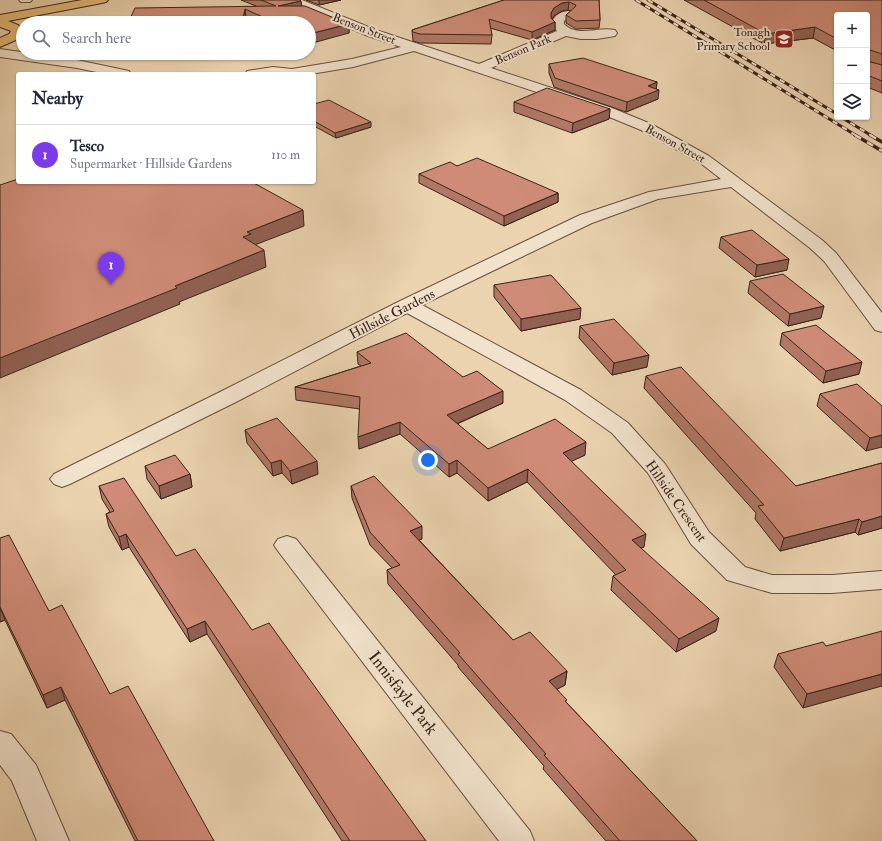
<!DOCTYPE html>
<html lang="en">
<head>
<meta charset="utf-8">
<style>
	body { margin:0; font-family:"IM FELL Double Pica",serif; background:#f2f2f3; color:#1f2937 }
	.controls { position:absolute; right:12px; top:12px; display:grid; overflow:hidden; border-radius:4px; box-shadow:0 1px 3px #0004 }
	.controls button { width:36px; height:36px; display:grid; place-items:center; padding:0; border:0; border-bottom:1px solid #e0e1e3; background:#fff; color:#1f2937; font:20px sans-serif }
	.you { position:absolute; left:428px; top:460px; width:14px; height:14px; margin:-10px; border:3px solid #fff; border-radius:50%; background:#1a73e8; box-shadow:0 0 0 6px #1a73e833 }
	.badge { display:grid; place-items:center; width:26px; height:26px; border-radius:50%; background:#7c3aed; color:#fff; font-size:13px; font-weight:700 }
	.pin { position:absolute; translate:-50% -33px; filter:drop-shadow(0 1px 2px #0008) }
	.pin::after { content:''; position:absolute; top:21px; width:14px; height:12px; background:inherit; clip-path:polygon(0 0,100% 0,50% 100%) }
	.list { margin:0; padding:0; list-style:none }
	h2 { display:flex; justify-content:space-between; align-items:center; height:52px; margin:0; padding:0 16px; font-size:17px }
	h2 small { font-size:13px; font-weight:400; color:#747a83 }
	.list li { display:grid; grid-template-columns:26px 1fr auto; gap:12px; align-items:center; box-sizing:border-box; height:60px; padding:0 16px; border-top:1px solid #e0e1e3 }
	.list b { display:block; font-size:15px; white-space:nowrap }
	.list p { margin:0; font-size:13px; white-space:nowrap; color:#747a83 }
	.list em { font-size:13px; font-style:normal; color:#747a83 }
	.icon { flex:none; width:22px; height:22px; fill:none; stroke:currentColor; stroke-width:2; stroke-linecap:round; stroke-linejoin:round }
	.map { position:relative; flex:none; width:882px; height:841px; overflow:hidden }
	.search { position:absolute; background:#fff; box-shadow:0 1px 3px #0004; left:16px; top:16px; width:300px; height:44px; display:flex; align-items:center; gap:10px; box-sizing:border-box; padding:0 14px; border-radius:22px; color:#747a83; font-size:15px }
	.panel { position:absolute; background:#fff; box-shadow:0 1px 3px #0004; left:16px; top:72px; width:300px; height:112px; border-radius:4px }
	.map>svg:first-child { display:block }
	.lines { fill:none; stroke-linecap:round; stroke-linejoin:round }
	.minor-casing { stroke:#664f3e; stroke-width:2 }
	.primary-casing { stroke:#392318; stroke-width:2 }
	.minor { fill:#f2e2cc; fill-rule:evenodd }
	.primary { fill:#e6ba78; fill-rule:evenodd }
	.rail-far1-casing { stroke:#392318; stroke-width:3 }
	.rail-casing { stroke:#392318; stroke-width:3.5 }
	.rail-far1 { stroke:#f2e2cc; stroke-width:2; stroke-dasharray:5.5; stroke-linecap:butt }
	.rail { stroke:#f2e2cc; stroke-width:2.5; stroke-dasharray:7; stroke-linecap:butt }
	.wall { fill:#b27866; stroke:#392318 }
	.shaded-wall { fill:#916153; stroke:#392318 }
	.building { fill:#cf8b77; stroke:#392318 }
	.labels { text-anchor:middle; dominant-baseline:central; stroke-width:4; stroke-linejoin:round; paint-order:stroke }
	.far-street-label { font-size:12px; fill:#392318; stroke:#f2e2cc }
	.far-poi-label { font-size:12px; fill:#392318; stroke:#f2e2cc; text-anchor:end }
	.street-label { font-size:14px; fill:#392318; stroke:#f2e2cc }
	.near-street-label { font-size:17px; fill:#392318; stroke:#f2e2cc }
</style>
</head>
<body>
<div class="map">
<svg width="882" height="841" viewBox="0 0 882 841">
	<rect width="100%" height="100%" fill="#ebd3b0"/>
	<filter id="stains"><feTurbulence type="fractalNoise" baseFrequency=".005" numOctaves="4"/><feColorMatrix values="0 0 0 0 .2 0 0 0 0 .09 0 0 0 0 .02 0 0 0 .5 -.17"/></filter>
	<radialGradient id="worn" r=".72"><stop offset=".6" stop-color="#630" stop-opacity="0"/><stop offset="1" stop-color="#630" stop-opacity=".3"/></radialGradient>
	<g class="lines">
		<g class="minor-casing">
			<g id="minor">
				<polygon points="19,0 32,0 30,2 21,2"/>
				<path d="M286,0H302L376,30L479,64L557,31L552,25C552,16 560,12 568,11L572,12L574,14L564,21V24C578,38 598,26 615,30L617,33L615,36L597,39H581L566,36L491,68L612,108L651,124L709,156L822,240L836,253L882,313V332L875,330L824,261L810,248L731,187L658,199L592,223L422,305L581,390L628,423L665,464L709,532L745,567L772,575H832L882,571V589L832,593H772L727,580L691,544L648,473L612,433L565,400L407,313L236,402L70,484L62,487L54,484L50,479L54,474L220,392L400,301L580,215L649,192L721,179L699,162L641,130L602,114L414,51L353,67L311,74H245L247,71L273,67L292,69L352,59L401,47L368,36L288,2Z"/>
				<polygon points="0,49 77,60 129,71 131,74 106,74 77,68 0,57"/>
				<polygon points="287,536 296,539 530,831 534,841 499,841 278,551 274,545 278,539"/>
				<polygon points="0,731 11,734 36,765 69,841 37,841 12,781 0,765"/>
			</g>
		</g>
		<g class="primary-casing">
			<polygon id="primary" points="82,0 108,0 106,2 102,3 8,21 18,25 23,31 18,39 0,47 0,38 9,34 11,31 0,27 0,15"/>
		</g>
		<use href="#minor" class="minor"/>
		<use href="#primary" class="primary"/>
		<g class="rail-far1-casing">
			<g id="rail-far1">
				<polyline points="636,0 857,136"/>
				<polyline points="648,0 837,114"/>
				<polyline points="841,117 872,136"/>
			</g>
		</g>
		<g class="rail-casing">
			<g id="rail">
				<polyline points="855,135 882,151"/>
				<polyline points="870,135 882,142"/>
			</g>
		</g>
		<use href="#rail-far1" class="rail-far1"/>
		<use href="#rail" class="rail"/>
	</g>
	<g class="wall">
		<polygon points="241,0 300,0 302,6 349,24 349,33 309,23 257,23 246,18 244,23 128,23 256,6"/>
		<polygon points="306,0 341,0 319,5"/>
		<polygon points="504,0 599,0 600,20 599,28 576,29 566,23 566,15 571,11 568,10 562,11 554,16 552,19 555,22 555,30 532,40 490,28 492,35 491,44 420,43 413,41 412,30"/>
		<polygon points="684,0 882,0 882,93 867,87 867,63 874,63 867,61 867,15 837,15 837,51 813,38 764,44"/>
		<polygon points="549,64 657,82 656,89 658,99 626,112 554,87 549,73"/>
		<polygon points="514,102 610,109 609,119 572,133 514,112"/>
		<polygon points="314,104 371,127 336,138 314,126"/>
		<polygon points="457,166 558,193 558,202 504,226 419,183 419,174"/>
		<polygon points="721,237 787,270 755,277 719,248"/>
		<polygon points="750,281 821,318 788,326 748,293"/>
		<polygon points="494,285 580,319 521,331 494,297"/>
		<polygon points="580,326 647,367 612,375 579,338"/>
		<polygon points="782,333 859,374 823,383 780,345"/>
		<polygon points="357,352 463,377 503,403 457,424 488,449 585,455 571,461 644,547 641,548 716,631 676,652 611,590 613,576 616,575 527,482 488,501 457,473 449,477 400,434 359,449 360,409 296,400 295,387 361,366 358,364"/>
		<polygon points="646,376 796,486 882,463 882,528 858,535 855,532 780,551 755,519 756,513 644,388"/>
		<polygon points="820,394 882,406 866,451 817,406"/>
		<polygon points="245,430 318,474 292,484 282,473 273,476 247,443"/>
		<polygon points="145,466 190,474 192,487 161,499 147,479"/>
		<polygon points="99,486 176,556 252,630 426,841 342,841 207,634 190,642 129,547 122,550 109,527 106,514 110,512 102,499"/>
		<polygon points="351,486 422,539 419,540 513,640 567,671 565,685 557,689 566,702 697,841 606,841 543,769 544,766 458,667 458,665 388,584 387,570 392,568 370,545 352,498"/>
		<polygon points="0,538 49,611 110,694 214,841 135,841 65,700 47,708 5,620 0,622"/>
		<polygon points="826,646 803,708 774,667 778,654"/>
	</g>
	<g class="shaded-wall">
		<polygon points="319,0 341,0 319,5"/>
		<polygon points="301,1 302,10 278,6"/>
		<polygon points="569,2 568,10 562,11 554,16 551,21 551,13 554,8 562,3"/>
		<polygon points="245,9 246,18 244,23 242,23"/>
		<polygon points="555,22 555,30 532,40 532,32"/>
		<polygon points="349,24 349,33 309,44 309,34"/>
		<polygon points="815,27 813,38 764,44 766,34"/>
		<polygon points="870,50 867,61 868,51"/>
		<polygon points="657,82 656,91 659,90 658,99 626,112 627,102 648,86"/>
		<polygon points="610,109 609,119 572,133 573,123"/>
		<polygon points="371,122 371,127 336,138 335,133"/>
		<polygon points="558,193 558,202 504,226 504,216"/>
		<polygon points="303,210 304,226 252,246 243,237 247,232"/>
		<polygon points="264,250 266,267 179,302 180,304 0,378 0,358 175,286"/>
		<polygon points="789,259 787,270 755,277 757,265"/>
		<polygon points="824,306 821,318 788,326 790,314"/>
		<polygon points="581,308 580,319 521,331 521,319"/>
		<polygon points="649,355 647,367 612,375 614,363"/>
		<polygon points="862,362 859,374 823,383 826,371"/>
		<polygon points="503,391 503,403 447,428 447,415"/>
		<polygon points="400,422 400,434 359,449 358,437"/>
		<polygon points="882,435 882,447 866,451 870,438"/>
		<polygon points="586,442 585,455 562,466 563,453"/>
		<polygon points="281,460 282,473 273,476 271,463"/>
		<polygon points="457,460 457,473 449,477 449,464"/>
		<polygon points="317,461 318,474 292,484 290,471"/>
		<polygon points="528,469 527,482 488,501 488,488"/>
		<polygon points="190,474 192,487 161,499 159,486"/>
		<polygon points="882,516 882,528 858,535 862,522"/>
		<polygon points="859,519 855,532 780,551 784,538"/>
		<polygon points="422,526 422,539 410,544 410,531"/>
		<polygon points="126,534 129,547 122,550 119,537"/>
		<polygon points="646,534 644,547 630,553 632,540"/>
		<polygon points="0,607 5,620 0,622"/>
		<polygon points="719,618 716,631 676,652 679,639"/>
		<polygon points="205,621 207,634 190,642 187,629"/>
		<polygon points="567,671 565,685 548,694 549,681"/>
		<polygon points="882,674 882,686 803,708 807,694"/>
		<polygon points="61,687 65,700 47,708 43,695"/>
	</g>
	<g class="building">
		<polygon points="261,0 300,0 301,1 278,6 305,6 349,24 309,34 309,23 276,23 245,9 242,23 128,23 135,8 276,6"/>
		<polygon points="504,0 599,0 600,20 576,21 566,15 575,7 576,5 569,2 562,3 554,8 551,13 551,18 555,22 532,32 489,19 492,35 420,34 413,32 412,30"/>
		<polygon points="704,0 882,0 882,54 870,50 868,51 868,55 867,55 867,15 837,15 837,39 815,27 766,34"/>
		<polygon points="583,58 657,82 648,86 659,90 627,102 555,78 549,64"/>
		<polygon points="871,62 882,65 882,81 867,75 867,63"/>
		<polygon points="547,88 610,109 573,123 514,102"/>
		<polygon points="329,100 371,122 335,133 314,121 314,104"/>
		<polygon points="477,158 558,193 504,216 419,174 450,162 457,166"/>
		<polygon points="18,179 18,182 252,182 303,210 247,232 251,234 243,237 264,250 175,286 177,288 0,358 0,185"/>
		<polygon points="752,230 789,259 757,265 721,237"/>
		<polygon points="783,274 824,306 790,314 750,281"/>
		<polygon points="551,275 581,308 521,319 494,285"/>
		<polygon points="614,319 649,355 614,363 580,326"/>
		<polygon points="816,325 862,362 826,371 782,333"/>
		<polygon points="406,333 463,377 477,371 503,391 447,415 488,449 555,419 586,442 563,453 646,534 632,540 719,618 679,639 613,576 626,570 528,469 488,488 457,460 449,464 400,422 358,437 360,397 295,387 371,363 357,352"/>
		<polygon points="681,367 796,486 882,463 882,516 862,522 859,519 784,538 758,506 764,505 646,376"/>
		<polygon points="857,384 882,406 882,435 870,438 820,394"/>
		<polygon points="277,418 317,461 290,471 281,460 271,463 245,430"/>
		<polygon points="175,455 190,474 159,486 145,466"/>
		<polygon points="374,476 422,526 410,531 513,640 530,632 567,671 549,681 567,700 565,701 697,841 620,841 544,755 546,754 458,654 460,653 387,570 400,565 370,532 351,486"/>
		<polygon points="124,478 176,556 195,549 252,630 269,623 426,841 350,841 205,621 187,629 126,534 119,537 106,514 114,511 99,486"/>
		<polygon points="9,535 49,611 62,605 110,694 128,686 214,841 138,841 61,687 43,695 0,607 0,538"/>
		<polygon points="882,631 882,674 807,694 778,654 823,642 826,646"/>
	</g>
	<defs>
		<g id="school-square" transform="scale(1)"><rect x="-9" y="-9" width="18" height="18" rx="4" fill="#8f2418" stroke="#f2e2cc"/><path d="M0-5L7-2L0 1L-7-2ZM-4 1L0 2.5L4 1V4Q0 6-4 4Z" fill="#fff"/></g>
	</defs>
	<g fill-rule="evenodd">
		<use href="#school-square" x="784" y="39"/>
	</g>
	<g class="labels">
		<g class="far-street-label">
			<text transform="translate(364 29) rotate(21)">Benson Street</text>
			<text transform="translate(523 50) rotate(-23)">Benson Park</text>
			<text transform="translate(675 144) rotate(29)">Benson Street</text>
		</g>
		<g class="far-poi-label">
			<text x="770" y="32">Tonagh<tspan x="770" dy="14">Primary School</tspan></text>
		</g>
		<g class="street-label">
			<text transform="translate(392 314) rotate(-27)">Hillside Gardens</text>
			<text transform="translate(676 501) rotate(55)">Hillside Crescent</text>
		</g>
		<g class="near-street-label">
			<text transform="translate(403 693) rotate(52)">Innisfayle Park</text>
		</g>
	</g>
	<rect width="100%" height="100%" filter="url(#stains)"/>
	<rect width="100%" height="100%" fill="url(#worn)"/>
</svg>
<div class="controls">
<button>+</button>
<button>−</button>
<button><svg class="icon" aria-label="layers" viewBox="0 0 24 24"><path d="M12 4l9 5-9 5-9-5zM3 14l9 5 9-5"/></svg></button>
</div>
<div class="you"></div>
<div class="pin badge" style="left:111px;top:285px">1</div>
<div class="search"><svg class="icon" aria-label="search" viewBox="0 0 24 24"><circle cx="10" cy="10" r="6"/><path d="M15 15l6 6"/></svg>Search here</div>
<section class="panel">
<h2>Nearby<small></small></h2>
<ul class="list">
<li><span class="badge">1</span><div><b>Tesco</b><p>Supermarket · Hillside Gardens</p></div><em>110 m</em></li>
</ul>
</section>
</div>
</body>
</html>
